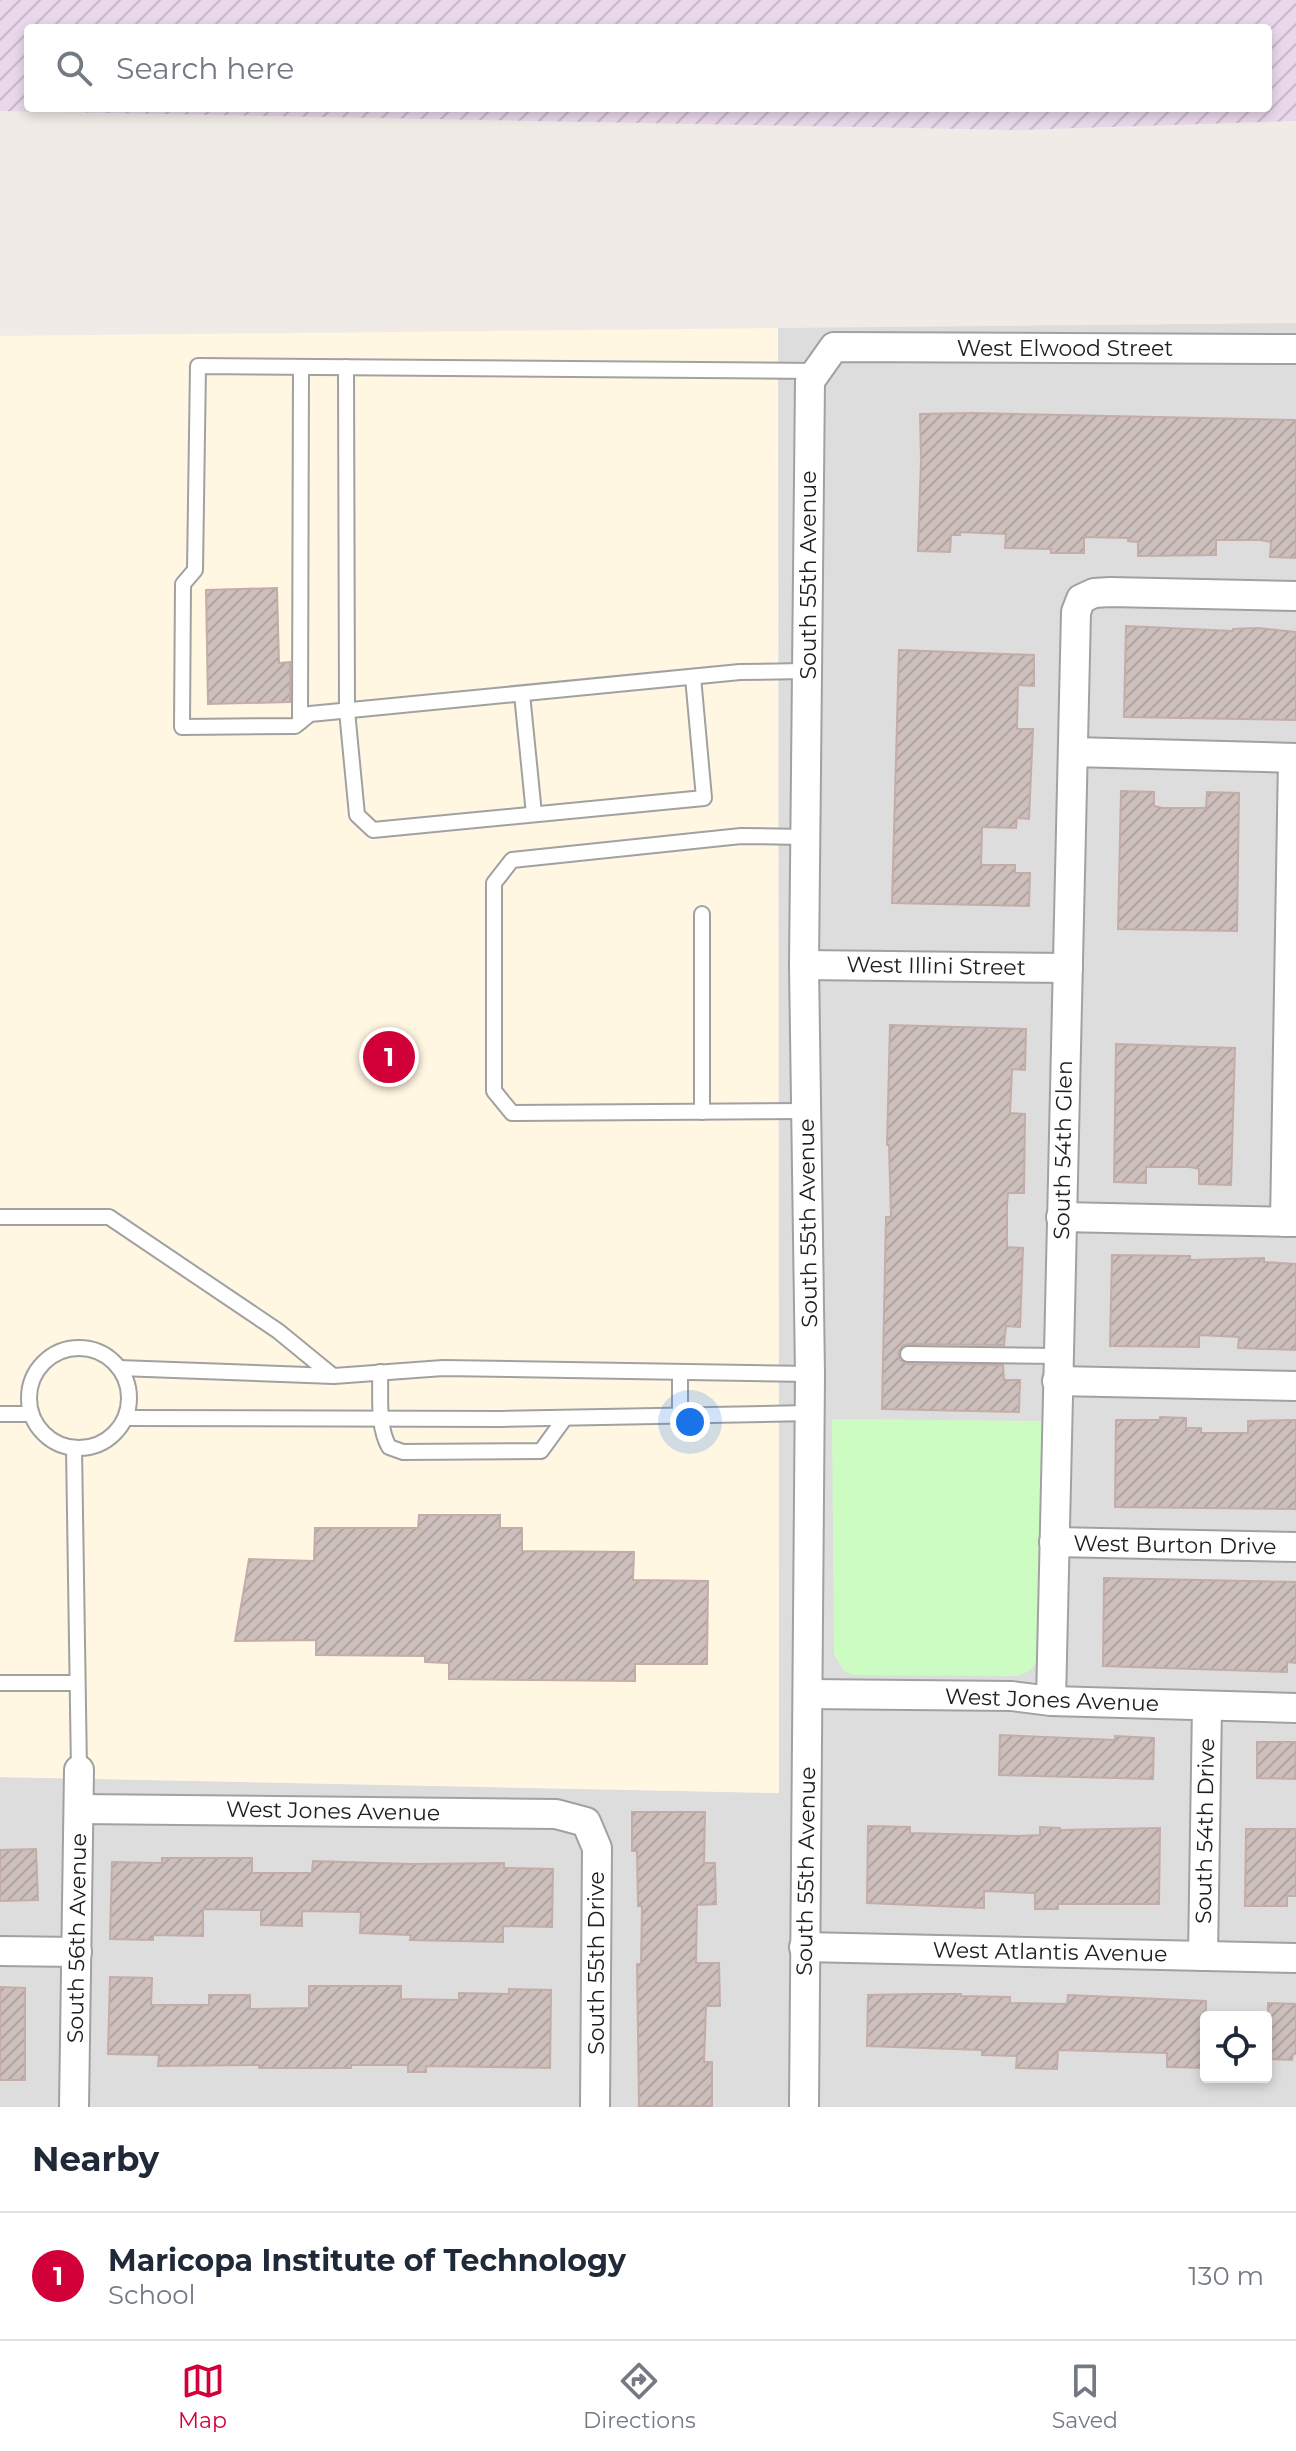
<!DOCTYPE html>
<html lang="en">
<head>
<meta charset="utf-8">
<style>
	body { margin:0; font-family:Montserrat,sans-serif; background:#f6f6f7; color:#1f2937 }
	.controls { position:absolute; right:24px; bottom:24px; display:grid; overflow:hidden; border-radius:8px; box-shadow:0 4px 12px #0003 }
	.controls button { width:72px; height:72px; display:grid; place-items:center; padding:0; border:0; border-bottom:2px solid #e0e1e3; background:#fff; color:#1f2937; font:40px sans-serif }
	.you { position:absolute; left:690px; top:1422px; width:28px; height:28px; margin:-20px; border:6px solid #fff; border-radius:50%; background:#1a73e8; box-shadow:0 0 0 12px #1a73e833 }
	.badge { display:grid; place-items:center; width:52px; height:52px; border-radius:50%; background:#d10038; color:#fff; font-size:26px; font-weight:700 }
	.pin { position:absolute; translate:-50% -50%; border:4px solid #fff; box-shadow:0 2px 8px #0006 }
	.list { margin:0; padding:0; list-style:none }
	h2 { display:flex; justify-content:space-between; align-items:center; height:104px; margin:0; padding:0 32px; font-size:34px }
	h2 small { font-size:26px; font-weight:400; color:#747a83 }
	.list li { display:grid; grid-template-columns:52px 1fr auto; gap:24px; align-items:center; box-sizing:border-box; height:128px; padding:0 32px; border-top:2px solid #e0e1e3 }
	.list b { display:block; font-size:30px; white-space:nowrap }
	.list p { margin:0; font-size:26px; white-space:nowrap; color:#747a83 }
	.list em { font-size:26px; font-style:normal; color:#747a83 }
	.icon { flex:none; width:44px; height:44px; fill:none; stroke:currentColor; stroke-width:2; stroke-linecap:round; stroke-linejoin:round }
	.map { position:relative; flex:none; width:1296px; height:2107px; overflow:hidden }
	.search { position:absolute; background:#fff; box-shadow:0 4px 12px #0003; left:24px; right:24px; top:24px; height:88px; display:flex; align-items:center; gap:20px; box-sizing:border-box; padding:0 28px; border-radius:8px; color:#747a83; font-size:30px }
	.sheet { height:232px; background:#fff }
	nav { display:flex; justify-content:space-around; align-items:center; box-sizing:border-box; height:112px; border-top:2px solid #e0e1e3; background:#fff; font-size:22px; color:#747a83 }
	nav a { display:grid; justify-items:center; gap:4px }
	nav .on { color:#d10038 }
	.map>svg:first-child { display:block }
	.residential { fill:#deddde; fill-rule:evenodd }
	.industrial { fill:url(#industrial-furrows); fill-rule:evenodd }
	.education { fill:#fff7e2 }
	.park { fill:#cdfcc3 }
	.building { fill:url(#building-hatch); stroke:#c4ada8; stroke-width:2 }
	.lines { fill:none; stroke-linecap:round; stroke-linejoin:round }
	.lane-casing { stroke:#a1a1a1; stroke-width:18 }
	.street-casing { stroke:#a1a1a1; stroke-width:32 }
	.lane { stroke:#fff; stroke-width:14 }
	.street { stroke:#fff; stroke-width:28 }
	.labels { text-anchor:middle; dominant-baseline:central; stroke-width:6; stroke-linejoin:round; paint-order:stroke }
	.street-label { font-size:22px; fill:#202020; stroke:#fff }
</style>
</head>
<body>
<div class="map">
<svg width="1296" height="2107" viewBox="0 0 1296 2107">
	<defs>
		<pattern id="industrial-furrows" width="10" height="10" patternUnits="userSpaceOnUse" patternTransform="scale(2)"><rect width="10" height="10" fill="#e9d8eb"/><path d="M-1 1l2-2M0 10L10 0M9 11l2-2" fill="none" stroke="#c8b9c9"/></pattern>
		<pattern id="building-hatch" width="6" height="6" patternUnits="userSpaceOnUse" patternTransform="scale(2)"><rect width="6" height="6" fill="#cdbfbc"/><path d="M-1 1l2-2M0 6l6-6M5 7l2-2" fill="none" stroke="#b0a4a1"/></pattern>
	</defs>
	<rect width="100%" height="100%" fill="#f1ebe7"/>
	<path class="residential" d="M1296,323V2107H0V1777L779,1793L778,328ZM1206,2017H1266V2077H1206Z"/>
	<path class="industrial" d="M0,0H1296V121L1020,130L0,111ZM28,28H1268V108H28Z"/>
	<polygon class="education" points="778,328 779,1793 0,1777 0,336"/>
	<polygon class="park" points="832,1419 1042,1421 1038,1661 1029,1671 1018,1676 854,1675 844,1671 834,1654"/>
	<g class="building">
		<polygon points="972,413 1296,420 1296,558 1270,557 1271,542 1260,540 1216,540 1216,555 1138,556 1138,542 1128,541 1128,538 1084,537 1084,553 1051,553 1051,549 1005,548 1006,534 960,532 960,535 951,535 950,552 918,551 921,460 920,414"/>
		<polygon points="277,588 279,663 290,662 290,702 208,704 206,590"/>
		<polygon points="1126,626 1233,631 1233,629 1258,628 1296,632 1296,720 1124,717"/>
		<polygon points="899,650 1034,655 1034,686 1018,685 1017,729 1033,729 1029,819 1017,818 1016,828 982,827 981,865 1015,865 1015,873 1030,873 1029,906 892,903"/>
		<polygon points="1121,791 1154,792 1154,806 1163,808 1206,808 1207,792 1239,793 1237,931 1118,929"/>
		<polygon points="890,1025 1026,1029 1025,1070 1012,1069 1010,1113 1025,1114 1024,1193 1008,1193 1007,1204 1007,1247 1023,1248 1020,1327 1006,1326 1004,1345 908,1344 902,1346 898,1353 900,1360 908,1364 1003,1365 1004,1380 1020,1380 1019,1412 882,1409 886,1217 891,1217 889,1145 887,1145"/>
		<polygon points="1116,1044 1235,1048 1231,1185 1199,1184 1199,1169 1190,1167 1146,1167 1146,1183 1114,1182"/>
		<polygon points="1112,1255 1190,1256 1190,1260 1264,1258 1264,1262 1296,1264 1296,1350 1238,1348 1239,1337 1199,1335 1199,1347 1110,1346"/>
		<polygon points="1160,1417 1186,1418 1186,1428 1201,1428 1201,1433 1248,1433 1248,1421 1296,1420 1296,1509 1115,1507 1116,1420 1160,1420"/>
		<polygon points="419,1515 500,1515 500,1528 522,1528 522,1551 634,1552 633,1580 708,1581 707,1664 635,1664 635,1681 449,1679 449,1663 425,1662 425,1656 316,1655 316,1640 235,1641 249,1559 314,1561 315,1528 418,1528"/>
		<polygon points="1104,1578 1296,1582 1296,1663 1287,1662 1287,1672 1103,1666"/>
		<polygon points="1000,1735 1115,1740 1115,1736 1154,1738 1153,1779 999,1775"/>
		<polygon points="1257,1742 1296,1742 1295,1779 1257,1778"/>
		<polygon points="632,1812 705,1812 704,1863 715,1863 716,1904 697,1905 696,1963 719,1963 720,2006 706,2006 704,2062 712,2062 712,2106 639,2106 637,1964 641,1964 642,1906 638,1906 637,1851 632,1851"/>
		<polygon points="868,1826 910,1827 910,1833 1018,1836 1040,1835 1040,1827 1060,1828 1060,1830 1160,1828 1159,1904 1058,1904 1058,1909 1035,1909 1035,1893 984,1891 984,1908 867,1903"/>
		<polygon points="1246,1829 1296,1829 1296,1896 1287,1896 1287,1906 1245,1906"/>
		<polygon points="36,1849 38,1900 0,1901 0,1850"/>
		<polygon points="162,1858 252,1858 252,1873 312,1873 313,1861 412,1864 504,1863 504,1868 553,1869 552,1927 503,1926 503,1942 410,1940 411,1935 360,1933 361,1912 302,1911 302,1926 261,1925 261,1910 203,1909 203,1936 153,1935 153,1940 110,1939 112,1862 162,1863"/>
		<polygon points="110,1977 152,1978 151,2005 209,2005 209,1995 250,1995 250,2009 309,2008 309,1986 401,1986 401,1999 459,2000 459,1993 509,1994 509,1989 551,1990 550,2068 426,2066 426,2072 408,2072 408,2065 351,2065 351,2068 259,2068 259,2065 158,2066 159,2055 108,2054"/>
		<polygon points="0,1987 25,1988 25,2080 0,2080"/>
		<polygon points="919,1994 961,1994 961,1996 1010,1997 1010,2003 1067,2004 1068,1995 1206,2001 1206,2068 1167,2067 1167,2053 1058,2050 1057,2069 1016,2068 1017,2056 982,2055 982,2050 867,2046 868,1995"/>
		<polygon points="1268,2003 1296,2004 1296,2054 1293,2054 1292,2060 1267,2059"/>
	</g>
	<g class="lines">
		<g class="lane-casing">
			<g id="lane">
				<polyline points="346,367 347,711 357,815 373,830 704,798 693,677"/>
				<polyline points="807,671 740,672 310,714 295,726 182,727 183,584 195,570 198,366 817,371"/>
				<polyline points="522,694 534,814"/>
				<polyline points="300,722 301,368"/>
				<polyline points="806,837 741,836 512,860 494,883 494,1091 512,1113 807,1111"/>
				<polyline points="702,914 702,1112"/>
				<polyline points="0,1217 109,1217 278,1331 333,1376"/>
				<circle cx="79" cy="1398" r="50"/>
				<polyline points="908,1354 1058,1356"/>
				<polyline points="119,1368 334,1376 443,1368 810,1374"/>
				<path d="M380,1372C381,1397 377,1425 389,1447L403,1452L541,1451L565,1418"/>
				<polyline points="680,1373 680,1415"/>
				<polyline points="0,1414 30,1414"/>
				<polyline points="126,1418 501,1419 810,1413"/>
				<polyline points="74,1448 79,1770"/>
				<polyline points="0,1683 77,1683"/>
			</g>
		</g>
		<g class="street-casing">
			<g id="street">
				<polyline points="1073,752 1296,758"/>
				<polyline points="804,965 1068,968"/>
				<polyline points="1061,1217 1296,1222"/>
				<polyline points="1285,1222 1293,758"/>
				<polyline points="1057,1381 1296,1386"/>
				<polyline points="1054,1542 1296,1547"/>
				<polyline points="808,1694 1012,1696 1051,1701 1296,1708"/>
				<polyline points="1051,1701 1076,612 1081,599 1094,593 1110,592 1296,596"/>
				<polyline points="79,1809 556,1814 586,1822 597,1848 595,2107"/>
				<polyline points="804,1947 1296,1958"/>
				<polyline points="0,1951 77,1952"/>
				<polyline points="1203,1956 1207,1706"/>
				<polyline points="74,2107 79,1770"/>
				<polyline points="804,2107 810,1374 804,965 810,381 834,347 1296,349"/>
			</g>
		</g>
		<use href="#lane" class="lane"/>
		<use href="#street" class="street"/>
	</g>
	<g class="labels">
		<g class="street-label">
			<text x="1065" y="348">West Elwood Street</text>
			<text transform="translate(808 575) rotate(-90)">South 55th Avenue</text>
			<text transform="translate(936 966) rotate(1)">West Illini Street</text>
			<text transform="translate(1063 1150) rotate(-89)">South 54th Glen</text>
			<text transform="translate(808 1223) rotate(-91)">South 55th Avenue</text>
			<text transform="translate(1175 1545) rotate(1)">West Burton Drive</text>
			<text transform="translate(1052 1700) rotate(2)">West Jones Avenue</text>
			<text transform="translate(333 1811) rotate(1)">West Jones Avenue</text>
			<text transform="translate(1205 1831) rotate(-89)">South 54th Drive</text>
			<text transform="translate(806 1871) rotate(-89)">South 55th Avenue</text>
			<text transform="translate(77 1938) rotate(-89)">South 56th Avenue</text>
			<text transform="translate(1050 1952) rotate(1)">West Atlantis Avenue</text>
			<text transform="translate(596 1963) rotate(-90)">South 55th Drive</text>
		</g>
	</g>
</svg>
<div class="controls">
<button><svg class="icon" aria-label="locate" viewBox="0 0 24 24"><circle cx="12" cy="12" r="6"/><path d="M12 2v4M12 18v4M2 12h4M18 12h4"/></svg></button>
</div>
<div class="you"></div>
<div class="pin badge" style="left:389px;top:1057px">1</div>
<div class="search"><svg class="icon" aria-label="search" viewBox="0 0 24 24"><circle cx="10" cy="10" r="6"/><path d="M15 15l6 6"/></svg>Search here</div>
</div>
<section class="sheet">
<h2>Nearby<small></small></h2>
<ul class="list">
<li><span class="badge">1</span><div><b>Maricopa Institute of Technology</b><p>School</p></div><em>130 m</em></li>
</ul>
</section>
<nav>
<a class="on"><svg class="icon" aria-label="map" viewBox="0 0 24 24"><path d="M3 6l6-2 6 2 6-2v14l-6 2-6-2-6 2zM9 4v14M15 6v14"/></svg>Map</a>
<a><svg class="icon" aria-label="directions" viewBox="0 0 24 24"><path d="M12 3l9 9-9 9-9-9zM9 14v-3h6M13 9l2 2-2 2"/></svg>Directions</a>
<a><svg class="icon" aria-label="saved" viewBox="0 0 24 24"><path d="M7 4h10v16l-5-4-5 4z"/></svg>Saved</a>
</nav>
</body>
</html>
